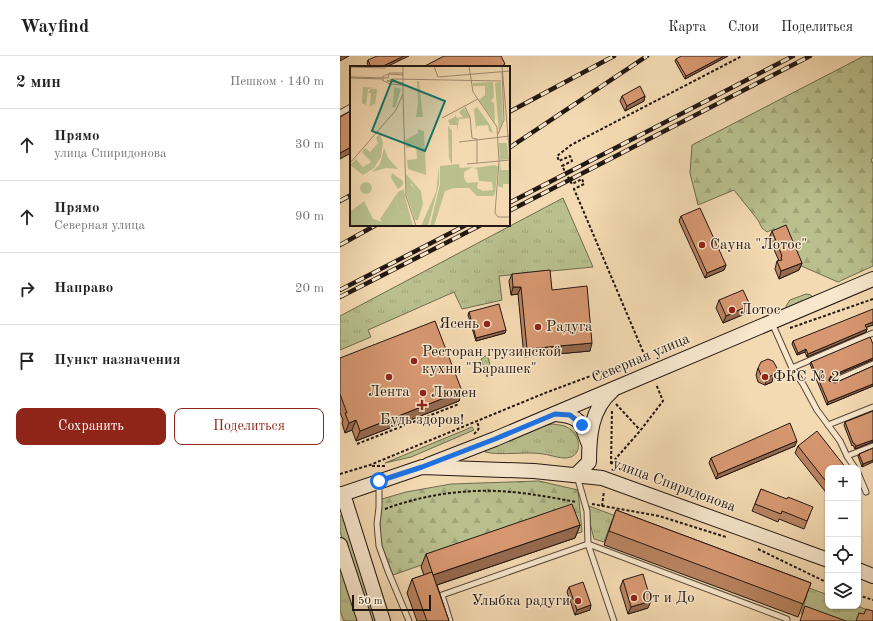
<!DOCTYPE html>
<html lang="ru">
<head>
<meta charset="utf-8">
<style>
	body { margin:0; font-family:"Old Standard TT",serif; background:#f6f6f6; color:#222 }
	.controls { position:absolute; right:12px; bottom:12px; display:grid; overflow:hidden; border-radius:8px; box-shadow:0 1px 3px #0004 }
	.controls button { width:36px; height:36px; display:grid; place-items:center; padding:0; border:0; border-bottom:1px solid #e0e0e0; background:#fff; color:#222; font:20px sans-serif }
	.scale { position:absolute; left:12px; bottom:10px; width:79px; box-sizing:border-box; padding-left:4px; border:2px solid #231712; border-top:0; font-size:11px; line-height:14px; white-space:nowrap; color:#231712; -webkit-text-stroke:3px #f8e7cd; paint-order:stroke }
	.stop { position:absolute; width:12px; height:12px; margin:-9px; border:3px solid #1a73e8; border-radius:50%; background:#fff }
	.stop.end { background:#1a73e8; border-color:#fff; box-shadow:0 1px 4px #0008 }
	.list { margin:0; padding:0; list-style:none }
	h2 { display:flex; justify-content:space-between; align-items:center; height:52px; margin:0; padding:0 16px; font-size:17px }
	h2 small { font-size:13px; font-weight:400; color:#767676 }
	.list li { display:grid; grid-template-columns:26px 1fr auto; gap:12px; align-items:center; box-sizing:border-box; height:72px; padding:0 16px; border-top:1px solid #e0e0e0 }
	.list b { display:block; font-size:15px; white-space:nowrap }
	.list p { margin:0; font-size:13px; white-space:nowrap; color:#767676 }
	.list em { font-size:13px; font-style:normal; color:#767676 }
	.actions { display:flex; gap:8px; padding:12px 16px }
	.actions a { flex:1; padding:9px 0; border:1px solid #8f2418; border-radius:8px; text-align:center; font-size:14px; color:#8f2418 }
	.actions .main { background:#8f2418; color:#fff }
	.icon { flex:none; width:22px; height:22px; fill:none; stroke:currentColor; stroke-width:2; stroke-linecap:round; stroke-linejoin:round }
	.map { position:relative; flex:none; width:533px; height:565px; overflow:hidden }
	header { display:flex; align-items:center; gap:24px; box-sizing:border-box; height:56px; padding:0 20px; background:#fff; border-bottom:1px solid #e0e0e0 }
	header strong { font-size:19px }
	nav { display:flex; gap:22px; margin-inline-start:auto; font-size:14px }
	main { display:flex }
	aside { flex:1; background:#fff }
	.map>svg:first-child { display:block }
	.grass { fill:url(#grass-tufts); stroke:#6e6c50 }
	.forest { fill:url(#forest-firs); stroke:#6e6c50 }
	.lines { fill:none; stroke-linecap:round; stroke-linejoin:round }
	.lane-casing { stroke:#57483a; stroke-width:7 }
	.secondary-casing { stroke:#231712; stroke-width:16 }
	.path { stroke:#231712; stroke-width:2; stroke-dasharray:3 2; stroke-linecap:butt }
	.lane { stroke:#f8e7cd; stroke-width:5 }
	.secondary { stroke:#f8e7cd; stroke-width:14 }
	.rail-casing { stroke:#231712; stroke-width:4.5 }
	.rail { stroke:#f8e7cd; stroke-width:3; stroke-dasharray:9; stroke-linecap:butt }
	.wall { fill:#b98361; stroke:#231712 }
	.shaded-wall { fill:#966a4f; stroke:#231712 }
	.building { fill:#d79871; stroke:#231712 }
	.route { stroke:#1a73e8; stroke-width:5 }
	.poi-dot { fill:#8f2418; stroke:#f8e7cd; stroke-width:1.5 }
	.labels { text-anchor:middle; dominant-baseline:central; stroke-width:3; stroke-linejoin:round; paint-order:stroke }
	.poi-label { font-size:15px; fill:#231712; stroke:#f8e7cd; text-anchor:start }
	.street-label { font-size:15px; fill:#231712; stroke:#f8e7cd }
	.inset-road { fill:none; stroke:#a08c72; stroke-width:1 }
	.view { fill:#0f766e; fill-opacity:0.15; stroke:#0f766e; stroke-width:2 }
	.inset-edge { fill:none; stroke:#231712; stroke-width:2 }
</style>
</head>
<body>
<header>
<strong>Wayfind</strong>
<nav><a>Карта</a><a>Слои</a><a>Поделиться</a></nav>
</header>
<main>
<aside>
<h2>2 мин<small>Пешком · 140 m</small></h2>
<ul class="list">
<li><svg class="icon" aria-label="ahead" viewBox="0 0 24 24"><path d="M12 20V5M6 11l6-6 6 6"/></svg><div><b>Прямо</b><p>улица Спиридонова</p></div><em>30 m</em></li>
<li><svg class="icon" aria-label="ahead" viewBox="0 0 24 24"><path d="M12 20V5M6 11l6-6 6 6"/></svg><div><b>Прямо</b><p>Северная улица</p></div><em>90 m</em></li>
<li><svg class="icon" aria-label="right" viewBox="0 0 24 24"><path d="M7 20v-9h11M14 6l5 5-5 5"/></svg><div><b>Направо</b></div><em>20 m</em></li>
<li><svg class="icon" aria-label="arrive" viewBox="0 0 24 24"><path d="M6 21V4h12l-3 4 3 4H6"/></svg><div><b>Пункт назначения</b></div></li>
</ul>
<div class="actions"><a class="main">Сохранить</a><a>Поделиться</a></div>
</aside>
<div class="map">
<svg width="533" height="565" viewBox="0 0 533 565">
	<defs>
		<pattern id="grass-tufts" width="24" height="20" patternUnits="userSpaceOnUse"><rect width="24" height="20" fill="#b9c08e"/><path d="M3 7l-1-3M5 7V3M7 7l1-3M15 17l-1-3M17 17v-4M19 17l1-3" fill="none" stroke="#9fa479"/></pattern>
		<pattern id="forest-firs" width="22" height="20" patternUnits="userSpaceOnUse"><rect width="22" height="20" fill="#b9c08e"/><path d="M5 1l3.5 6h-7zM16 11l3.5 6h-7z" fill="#9fa479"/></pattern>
	</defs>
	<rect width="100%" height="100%" fill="#f4dab2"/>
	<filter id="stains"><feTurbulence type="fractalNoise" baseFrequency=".005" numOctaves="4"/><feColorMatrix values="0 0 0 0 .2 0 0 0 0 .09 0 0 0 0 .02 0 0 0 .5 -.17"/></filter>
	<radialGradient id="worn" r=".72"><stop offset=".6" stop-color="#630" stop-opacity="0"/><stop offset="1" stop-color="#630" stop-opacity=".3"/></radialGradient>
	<g class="grass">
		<polygon points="223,142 253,211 159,220 162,244 122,253 114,236 28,274 31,281 0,294 0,260"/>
		<polygon points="466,238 471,239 473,244 447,254 446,250 450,244"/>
		<polygon points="147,299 150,308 147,321 141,303"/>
		<path d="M213,368C219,369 225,369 230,373C239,379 243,396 231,401C222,404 212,399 203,398C185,395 163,400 145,396L146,394L206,369Z"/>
		<polygon points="132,371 134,374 71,401 45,407"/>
		<polygon points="249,450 488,539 488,550 517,550 533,556 518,565 480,565 461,558 467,539 271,467 264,486 254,483 250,467"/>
		<polygon points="4,458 38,565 30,565 0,476 0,460"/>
		<polygon points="0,512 20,565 4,565 0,555"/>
	</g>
	<g class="forest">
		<polygon points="524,0 533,0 533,102 531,103 533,108 533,210 498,226 459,209 438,176 434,173 427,176 422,172 418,164 394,134 358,149 350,117 352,89"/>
		<polygon points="199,425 238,434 242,476 235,478 227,458 53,519 41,488 40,466 42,443 66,436 111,428"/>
	</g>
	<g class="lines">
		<g class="lane-casing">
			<g id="lane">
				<polyline points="0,57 11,51"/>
				<polyline points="432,267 452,312 463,328 477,354 500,385 507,400 515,412"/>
				<polyline points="452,312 533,277"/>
				<polyline points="492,326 533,308"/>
				<polyline points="488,369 533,351"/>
				<polyline points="507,400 533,390"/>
				<polyline points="518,417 526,436"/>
				<polyline points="237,420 247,455 248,488 274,565"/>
				<polyline points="39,428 39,451 37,468 39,490 48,515 69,565"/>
				<polyline points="110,565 102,539 248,488 447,563 447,565"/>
			</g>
		</g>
		<g class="secondary-casing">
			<g id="secondary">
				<path d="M215,358C239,360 241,365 248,386"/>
				<polyline points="88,409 155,383 533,223"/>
				<path d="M236,419L249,406C249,380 251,353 272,335"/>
				<polyline points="3,438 43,565"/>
				<polyline points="0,439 82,411 194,415 262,422 488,504"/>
				<polyline points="0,489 25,565"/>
				<polyline points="518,514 533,520"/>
			</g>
		</g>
		<g class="path">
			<polyline points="450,272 533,243"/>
			<polyline points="307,305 234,133 244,128 242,123 232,128 222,110 232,105 230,100 219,105 217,100 231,89 402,0"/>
			<polyline points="262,316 264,323"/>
			<polyline points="276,348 300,374"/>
			<polyline points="134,378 138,374 139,371 137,366"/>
			<polyline points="17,388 119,348"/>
			<polyline points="271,408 300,375 323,345 316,328"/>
			<polyline points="271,408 272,353"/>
			<polyline points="32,410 45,410"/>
			<polyline points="0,418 30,409 205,337 272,312 277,316 307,303"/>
			<polyline points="252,448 319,460 386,481"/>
			<polyline points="262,450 264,435"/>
			<path d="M45,453C85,438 130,432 172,436C194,438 215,442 236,446"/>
			<polyline points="418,493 488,527"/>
			<polyline points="518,539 533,544"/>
		</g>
		<use href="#lane" class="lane"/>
		<use href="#secondary" class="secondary"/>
		<g class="rail-casing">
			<g id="rail">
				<polyline points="169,56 274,0"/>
				<polyline points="169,92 307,0"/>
				<polyline points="0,145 11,139"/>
				<polyline points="169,147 453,0"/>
				<polyline points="169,155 470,0"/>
				<polyline points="0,189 36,169"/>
				<polyline points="0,234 126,169"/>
				<polyline points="0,241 141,169"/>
			</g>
		</g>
		<use href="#rail" class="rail"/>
	</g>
	<g class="wall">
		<polygon points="388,0 345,23 335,5 336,3"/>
		<polygon points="28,4 46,11 29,11 27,7"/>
		<polygon points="282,40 305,40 304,45 285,55 280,45"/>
		<polygon points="341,160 386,209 384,214 365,222 339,165"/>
		<polygon points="432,175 462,207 459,214 439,223 435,213 437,205 439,205 429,182"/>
		<polygon points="172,218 212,234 250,295 184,301 178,238 171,239 169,225"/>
		<polygon points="379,244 410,249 407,257 383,267 376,252"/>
		<polygon points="129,256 166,274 165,277 136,285 128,259"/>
		<polygon points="533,269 526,271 527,273 526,276 467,301 465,296 457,299 452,288 453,285"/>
		<polygon points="533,288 533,304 532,304 490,322 489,324 489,325 495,327 533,310 533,330 487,349 470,308 471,306"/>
		<polygon points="0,302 122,335 119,345 16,385 12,374 5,377 2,367 3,364 0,357"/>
		<polygon points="418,312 432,326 425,329 418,326 416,319"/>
		<polygon points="533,355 533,387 532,386 515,393 513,389 512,390 504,369 505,366"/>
		<polygon points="455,390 376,423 369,407 371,402"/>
		<polygon points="458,390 488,412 488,439 455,397"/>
		<polygon points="533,392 522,411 518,400 519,398"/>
		<polygon points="421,433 470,458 464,473 439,463 438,466 412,455"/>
		<polygon points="276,454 471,527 458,561 264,489"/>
		<polygon points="240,469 235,482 97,529 109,565 77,565 67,537 72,523 84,519 81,511 86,498"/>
		<polygon points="283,524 308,552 288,558 280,532"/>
		<polygon points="229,531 250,554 235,559 227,536"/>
	</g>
	<g class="shaded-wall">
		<polygon points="0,0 9,0 0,5"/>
		<polygon points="64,0 69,0 46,11 41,11"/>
		<polygon points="384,0 388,0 345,23 346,20"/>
		<polygon points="305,40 304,45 285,55 287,50"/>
		<polygon points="11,91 11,97 0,103 0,97"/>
		<polygon points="462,207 459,214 439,223 441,215"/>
		<polygon points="386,209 384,214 365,222 367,217"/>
		<polygon points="173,231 181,231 178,238 171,239"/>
		<polygon points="410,249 407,257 383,267 386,260"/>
		<polygon points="533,266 533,269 525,272 525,269"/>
		<polygon points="527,273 526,276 467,301 468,298"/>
		<polygon points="166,274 165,277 136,285 136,282"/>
		<polygon points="252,287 250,295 184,301 187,293"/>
		<polygon points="466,293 465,296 457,299 458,297"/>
		<polygon points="533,302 533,304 532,304 490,322 488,325 489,323 491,320"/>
		<polygon points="434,318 432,326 425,329 427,322"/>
		<polygon points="533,328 533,330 487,349 488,346"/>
		<polygon points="122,335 119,345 16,385 20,375"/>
		<polygon points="16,364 12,374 5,377 9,367"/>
		<polygon points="533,384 532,386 515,393 516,390"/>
		<polygon points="457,385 455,390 376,423 378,418"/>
		<polygon points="533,404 533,406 522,411 523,408"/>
		<polygon points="240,469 235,482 88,532 93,519"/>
		<polygon points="311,545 308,552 288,558 291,551"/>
		<polygon points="251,549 250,554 235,559 237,554"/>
	</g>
	<g class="building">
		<polygon points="37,0 64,0 41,11 31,11 28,4"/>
		<polygon points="104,0 161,0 165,8 160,11 83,11"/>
		<polygon points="341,0 384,0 346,20 336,3"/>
		<polygon points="300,30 305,40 287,50 282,40"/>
		<polygon points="11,55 11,91 0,97 0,61"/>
		<polygon points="360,152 386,209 367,217 341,160"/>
		<polygon points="446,169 462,207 441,215 437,205 442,204 441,201 442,200 432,175"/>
		<polygon points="210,214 212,234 247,230 252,287 187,293 181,231 173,231 172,218"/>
		<polygon points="403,234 410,249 386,260 379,244"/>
		<polygon points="159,248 166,274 136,282 129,256"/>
		<polygon points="533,253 533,266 525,269 527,273 468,298 466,293 458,297 453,285"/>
		<polygon points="95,265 122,335 20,375 16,364 9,367 5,357 7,357 0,338 0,302"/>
		<polygon points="530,281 533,288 533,302 491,320 489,323 489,325 495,327 533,310 533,328 488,346 471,306"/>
		<polygon points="428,303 433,305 437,312 434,318 427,322 421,319 418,312 421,306"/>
		<polygon points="533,355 533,384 516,390 514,387 513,387 505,366"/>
		<polygon points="450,367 457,385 378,418 371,402"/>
		<polygon points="477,375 506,412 488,412 488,428 458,390"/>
		<polygon points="533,392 533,404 523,408 519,398"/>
		<polygon points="421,433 447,443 448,441 473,451 467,465 442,455 441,458 415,448"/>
		<polygon points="232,448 240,469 93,519 86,498"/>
		<polygon points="276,454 471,527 463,548 269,475"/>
		<polygon points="92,516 109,565 87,565 72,523"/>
		<polygon points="303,518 311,545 291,551 283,524"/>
		<polygon points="243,526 251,549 237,554 229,531"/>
		<polygon points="465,550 506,565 460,565"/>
		<polygon points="526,553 533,555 533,565 516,565 519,557 524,558"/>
	</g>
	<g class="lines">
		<polyline class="route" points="39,425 82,411 155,383 215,358 230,359 242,369"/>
	</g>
	<g class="poi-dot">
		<circle cx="362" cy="189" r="4"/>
		<circle cx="392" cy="254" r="4"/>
		<circle cx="147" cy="268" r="4"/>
		<circle cx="198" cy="271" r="4"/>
		<circle cx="74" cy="305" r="4"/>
		<circle cx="49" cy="321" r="4"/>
		<circle cx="425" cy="321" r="4"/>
		<circle cx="83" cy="337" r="4"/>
		<path d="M80 343h4v4h4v4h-4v4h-4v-4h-4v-4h4z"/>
		<circle cx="294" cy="542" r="4"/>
		<circle cx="238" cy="545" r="4"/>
	</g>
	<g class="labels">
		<g class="poi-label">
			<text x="370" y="189">Сауна "Лотос"</text>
			<text x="400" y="254">Лотос</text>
			<text x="139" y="268" text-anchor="end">Ясень</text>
			<text x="206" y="271">Радуга</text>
			<text x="82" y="296">Ресторан грузинской<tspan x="82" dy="17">кухни "Барашек"</tspan></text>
			<text x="433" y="321">ФКС № 2</text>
			<text x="49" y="336" text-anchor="middle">Лента</text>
			<text x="91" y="337">Люмен</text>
			<text x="82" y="364" text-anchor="middle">Будь здоров!</text>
			<text x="302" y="542">От и До</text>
			<text x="230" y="545" text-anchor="end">Улыбка радуги</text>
		</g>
		<g class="street-label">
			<text transform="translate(301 303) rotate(-23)">Северная улица</text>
			<text transform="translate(334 430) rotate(20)">улица Спиридонова</text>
		</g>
	</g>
	<g transform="translate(10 10)">
		<rect width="160" height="160" fill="#f4dab2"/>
		<path d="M67,15H69L73,51H66L68,37ZM114,42L120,52L109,53L107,66V59H100L98,54L105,51V48L107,52L113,51L109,46ZM98,60L102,65V99L99,92ZM89,100V118L78,160H71L86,126ZM56,108L71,125L73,138L68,154H65V124L62,118L56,117ZM54,123L56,135L63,160H56V148L49,145L46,138L48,126Z" fill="#b9c08e"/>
		<path d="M143,16L144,31L141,35L144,37L145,57L129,34L135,29V20H123V17ZM151,16L153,55L149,67L145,17ZM13,21L26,22L18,23L16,39L12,37ZM44,21L51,23L45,42L41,40L43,39ZM21,23H27L25,40L24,37L22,40L17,39H20L21,27H18ZM127,41L140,59L143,67L139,65L138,59L127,60L126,64L124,43ZM68,63L74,65L76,109L58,103L57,94L67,93L66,81L56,82L55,74L68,67ZM30,68L33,77L31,91L24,102L13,109L0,99L6,93L13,101L21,96L12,86L15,82L20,86L28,77L26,72ZM150,96L151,104H159L158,96L160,103V118H153V122L148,120ZM109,98L110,102L123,101L114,106V112L117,117L128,116L127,122L133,125L143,124L142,116L129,115L127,103L124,102L145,99L148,101L145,128L143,130H127L119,122H104L95,125L84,160H80L90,118V100ZM42,107L53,115V119L48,123L41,112ZM59,116L65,124L68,134L69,147L65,154L57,130L56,117ZM48,126L46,138L49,145L56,148V160H44L45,156H32L30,153ZM14,135L24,155L19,160H0V146Z" fill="#b9c08e"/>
		<path d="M34,82L38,92L48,103L36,102L22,106L30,98ZM10 122a6 6 0 1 1 12 0a6 6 0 1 1-12 0ZM24,153L32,156L38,154L45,156L44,160H19Z" fill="#b9c08e"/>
		<path d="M149,77H157L159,93L150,94Z" fill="#b9c08e"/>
		<path class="inset-road" d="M84,0L88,11L160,5M119,0L123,26L147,61L149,95L145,147L148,151H160M152,0L160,93M0,1L36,2M0,11L38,12M32,11L40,7H53M0,12L34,13M38,12L39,8L53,9M32,14L40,18L53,19M53,17L37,15L43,13L151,15M53,28L56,130L66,160M115,41L120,51L122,72L127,73V97M92,52L128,33M148,68L154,54L152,6M109,76L160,70M0,97L46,44L53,28V0M117,98L160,94"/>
		<path class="view" d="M42,14L95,35L75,85L22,65Z"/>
		<rect width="160" height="160" class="inset-edge"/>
	</g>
	<rect width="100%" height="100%" filter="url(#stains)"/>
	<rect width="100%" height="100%" fill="url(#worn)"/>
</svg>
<div class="controls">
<button>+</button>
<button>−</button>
<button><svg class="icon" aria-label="locate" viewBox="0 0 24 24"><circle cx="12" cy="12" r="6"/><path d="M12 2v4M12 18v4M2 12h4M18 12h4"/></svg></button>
<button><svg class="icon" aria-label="layers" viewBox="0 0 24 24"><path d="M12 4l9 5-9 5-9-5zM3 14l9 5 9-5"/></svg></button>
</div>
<div class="scale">50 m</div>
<div class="stop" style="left:39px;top:425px"></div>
<div class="stop end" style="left:242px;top:369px"></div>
</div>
</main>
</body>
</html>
